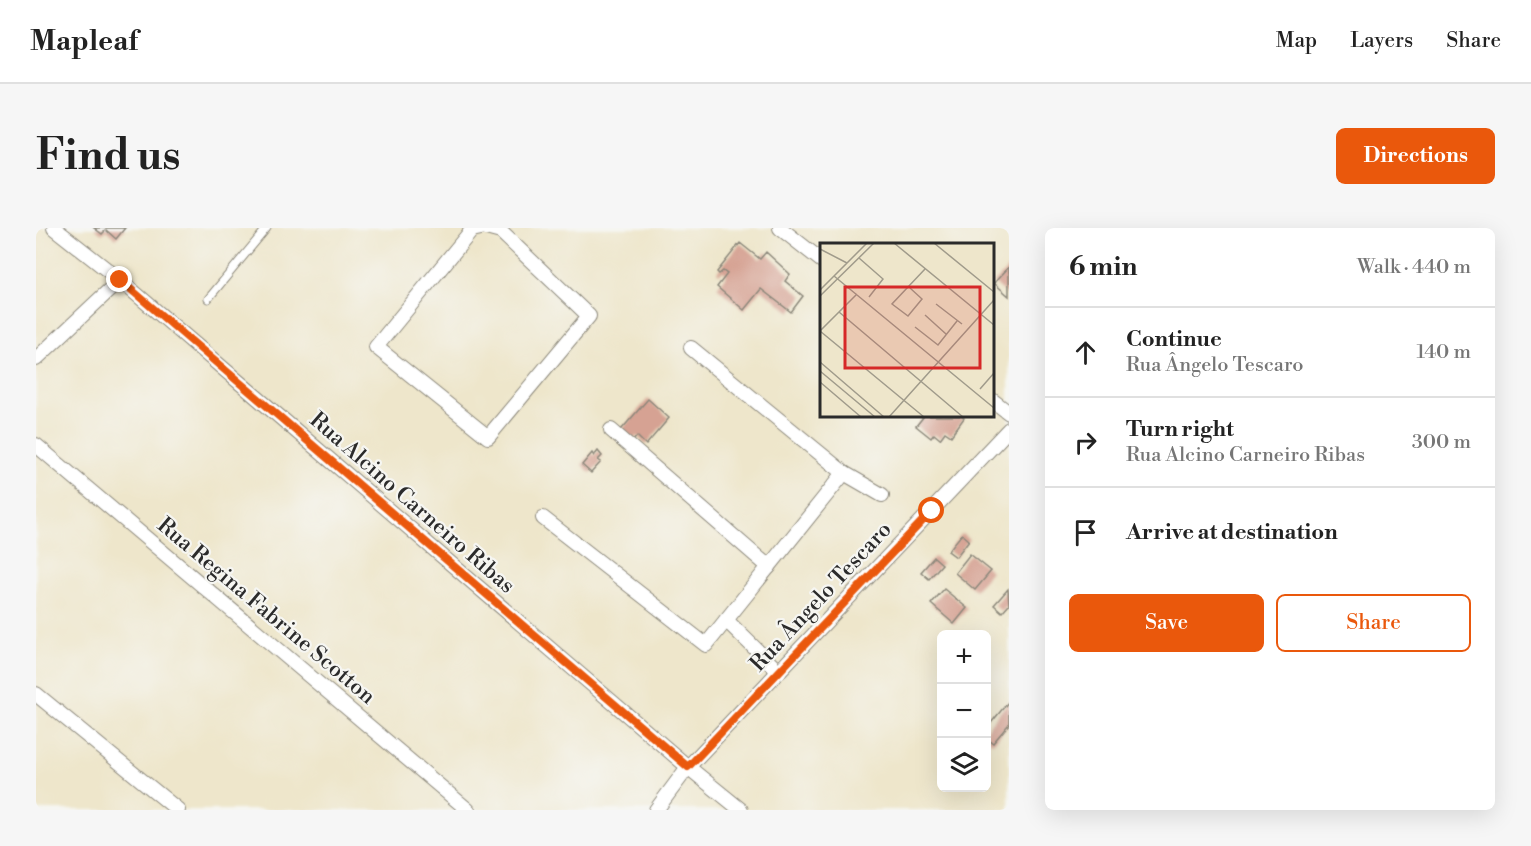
<!DOCTYPE html>
<html lang="en">
<head>
<meta charset="utf-8">
<style>
	body { margin:0; font-family:"Libre Bodoni",serif; background:#f6f6f6; color:#222 }
	.controls { position:absolute; right:18px; bottom:18px; display:grid; overflow:hidden; border-radius:9px; box-shadow:0 6px 24px #0002 }
	.controls button { width:54px; height:54px; display:grid; place-items:center; padding:0; border:0; border-bottom:2px solid #e0e0e0; background:#fff; color:#222; font:30px sans-serif }
	.stop { position:absolute; width:18px; height:18px; margin:-14px; border:4px solid #ea580c; border-radius:50%; background:#fff }
	.stop.end { background:#ea580c; border-color:#fff; box-shadow:0 2px 6px #0008 }
	.list { margin:0; padding:0; list-style:none }
	h2 { display:flex; justify-content:space-between; align-items:center; height:78px; margin:0; padding:0 24px; font-size:26px }
	h2 small { font-size:20px; font-weight:400; color:#767676 }
	.list li { display:grid; grid-template-columns:39px 1fr auto; gap:18px; align-items:center; box-sizing:border-box; height:90px; padding:0 24px; border-top:2px solid #e0e0e0 }
	.list b { display:block; font-size:22px; white-space:nowrap }
	.list p { margin:0; font-size:20px; white-space:nowrap; color:#767676 }
	.list em { font-size:20px; font-style:normal; color:#767676 }
	.actions { display:flex; gap:12px; padding:18px 24px }
	.actions a { flex:1; padding:14px 0; border:2px solid #ea580c; border-radius:9px; text-align:center; font-size:21px; color:#ea580c }
	.actions .main { background:#ea580c; color:#fff }
	.icon { flex:none; width:33px; height:33px; fill:none; stroke:currentColor; stroke-width:2; stroke-linecap:round; stroke-linejoin:round }
	.map { position:relative; flex:none; width:973px; height:582px; overflow:hidden; border-radius:9px }
	header { display:flex; align-items:center; gap:36px; box-sizing:border-box; height:84px; padding:0 30px; background:#fff; border-bottom:2px solid #e0e0e0 }
	header strong { font-size:28px }
	nav { display:flex; gap:33px; margin-inline-start:auto; font-size:21px }
	.intro { display:flex; align-items:center; justify-content:space-between; box-sizing:border-box; height:144px; padding:0 36px }
	h1 { margin:0; font-size:42px }
	.button { padding:15px 27px; border-radius:9px; background:#ea580c; color:#fff; font-size:21px; font-weight:700 }
	main { display:flex; gap:36px; padding:0 36px }
	aside { flex:1; background:#fff; border-radius:9px; box-shadow:0 6px 24px #0002 }
	.map>svg:first-child { display:block }
	.building { fill:#d6a293 }
	.lines { fill:none; stroke-linecap:round; stroke-linejoin:round }
	.lane-casing { stroke:#8c887b; stroke-width:9 }
	.street-casing { stroke:#8c887b; stroke-width:16 }
	.lane { stroke:#fff; stroke-width:7 }
	.street { stroke:#fff; stroke-width:14 }
	.route { stroke:#ea580c; stroke-width:8 }
	.labels { text-anchor:middle; dominant-baseline:central; stroke-width:4.5; stroke-linejoin:round; paint-order:stroke }
	.street-label { font-size:22px; fill:#2b2b2b; stroke:#f6f6f2 }
	.inset-road { fill:none; stroke:#a09b8b; stroke-width:1.5 }
	.view { fill:#d62828; fill-opacity:0.15; stroke:#d62828; stroke-width:3 }
	.inset-edge { fill:none; stroke:#2b2b2b; stroke-width:3 }
</style>
</head>
<body>
<header>
<strong>Mapleaf</strong>
<nav><a>Map</a><a>Layers</a><a>Share</a></nav>
</header>
<div class="intro"><h1>Find us</h1><a class="button">Directions</a></div>
<main>
<div class="map">
<svg width="973" height="582" viewBox="0 0 973 582">
	<rect width="100%" height="100%" fill="#f6f6f2"/>
	<filter id="ink" filterUnits="userSpaceOnUse"><feTurbulence type="fractalNoise" baseFrequency=".0167" numOctaves="2"/><feDisplacementMap in="SourceGraphic" scale="12" xChannelSelector="R" yChannelSelector="G"/><feConvolveMatrix kernelMatrix="1 2 1 2 8 2 1 2 1" color-interpolation-filters="sRGB"/></filter>
	<filter id="wash" filterUnits="userSpaceOnUse"><feTurbulence type="fractalNoise" baseFrequency=".008" numOctaves="4" result="noise"/><feDisplacementMap in="SourceGraphic" scale="24" xChannelSelector="R" yChannelSelector="G"/><feGaussianBlur stdDeviation="1.35" result="paint"/><feColorMatrix in="noise" values="0 0 0 0 0 0 0 0 0 0 0 0 0 0 0 0 0 1.4 0 .05"/><feComposite in="paint" operator="in"/></filter>
	<g filter="url(#wash)">
		<rect width="100%" height="100%" fill="#eee6cb"/>
		<g id="blocks">
			<g class="building">
				<polygon points="58,0 89,0 80,11 70,2 66,6"/>
				<polygon points="704,15 724,31 730,24 754,46 749,53 767,68 755,84 725,61 708,82 681,59 691,46 687,43 683,46 681,44"/>
				<polygon points="973,39 973,68 958,55"/>
				<polygon points="612,171 633,190 610,217 601,208 597,213 585,202"/>
				<polygon points="888,188 925,188 928,190 915,208 909,204 904,211 898,206 895,210 880,198"/>
				<polygon points="562,223 566,228 562,232 565,234 555,245 546,237 556,225 558,228"/>
				<polygon points="926,306 933,312 920,329 912,323"/>
				<polygon points="934,326 955,343 939,362 919,345"/>
				<polygon points="898,329 906,336 893,351 885,344"/>
				<polygon points="908,361 931,380 918,396 895,376"/>
				<polygon points="972,361 973,376 966,384 958,377"/>
				<polygon points="973,473 973,496 957,515 950,510 950,501"/>
			</g>
		</g>
	</g>
	<g filter="url(#ink)">
		<use href="#blocks" fill-opacity="0" stroke="#8c887b" stroke-width="1.5"/>
		<g class="lines">
			<g class="lane-casing">
				<polyline id="lane" points="172,71 231,0"/>
			</g>
			<g class="street-casing">
				<g id="street">
					<polyline points="18,0 84,52 652,539 705,582"/>
					<polyline points="445,0 436,2 340,119 452,209 553,88 465,4 450,0"/>
					<polyline points="744,0 786,33"/>
					<polyline points="655,120 808,245 846,267"/>
					<polyline points="0,131 84,52"/>
					<polyline points="956,172 973,185"/>
					<polyline points="575,202 733,339"/>
					<polyline points="0,217 432,582"/>
					<polyline points="507,290 670,417 808,245"/>
					<polyline points="690,392 743,444"/>
					<polyline points="0,466 142,582"/>
					<polyline points="620,582 652,539 973,201"/>
				</g>
			</g>
			<use href="#lane" class="lane"/>
			<use href="#street" class="street"/>
		</g>
	</g>
	<g class="lines" filter="url(#ink)">
		<polyline class="route" points="84,52 652,539 896,283"/>
	</g>
	<g class="labels">
		<g class="street-label">
			<text transform="translate(376 275) rotate(41)">Rua Alcino Carneiro Ribas</text>
			<text transform="translate(785 369) rotate(-47)">Rua Ângelo Tescaro</text>
			<text transform="translate(230 383) rotate(40)">Rua Regina Fabrine Scotton</text>
		</g>
	</g>
	<g transform="translate(784 15)">
		<rect width="174" height="174" fill="#eee6cb"/>
		<path class="inset-road" d="M74,0L174,82M114,0L174,49M0,6L27,20M39,15L63,36L49,54M14,33L174,165M90,45L102,56L88,73L72,61L105,26M0,47L47,0M37,51L0,88L104,174M0,53L54,0M116,61L142,81M19,69L143,174M105,72L126,91M95,84L118,102L137,78M0,119L64,174M0,128L55,174M0,139L41,174M160,146L174,130M69,174L174,57"/>
		<path class="view" d="M25,44H160V125H25Z"/>
		<rect width="174" height="174" class="inset-edge"/>
	</g>
</svg>
<div class="controls">
<button>+</button>
<button>−</button>
<button><svg class="icon" aria-label="layers" viewBox="0 0 24 24"><path d="M12 4l9 5-9 5-9-5zM3 14l9 5 9-5"/></svg></button>
</div>
<div class="stop" style="left:896px;top:283px"></div>
<div class="stop end" style="left:84px;top:52px"></div>
</div>
<aside>
<h2>6 min<small>Walk · 440 m</small></h2>
<ul class="list">
<li><svg class="icon" aria-label="ahead" viewBox="0 0 24 24"><path d="M12 20V5M6 11l6-6 6 6"/></svg><div><b>Continue</b><p>Rua Ângelo Tescaro</p></div><em>140 m</em></li>
<li><svg class="icon" aria-label="right" viewBox="0 0 24 24"><path d="M7 20v-9h11M14 6l5 5-5 5"/></svg><div><b>Turn right</b><p>Rua Alcino Carneiro Ribas</p></div><em>300 m</em></li>
<li><svg class="icon" aria-label="arrive" viewBox="0 0 24 24"><path d="M6 21V4h12l-3 4 3 4H6"/></svg><div><b>Arrive at destination</b></div></li>
</ul>
<div class="actions"><a class="main">Save</a><a>Share</a></div>
</aside>
</main>
</body>
</html>
